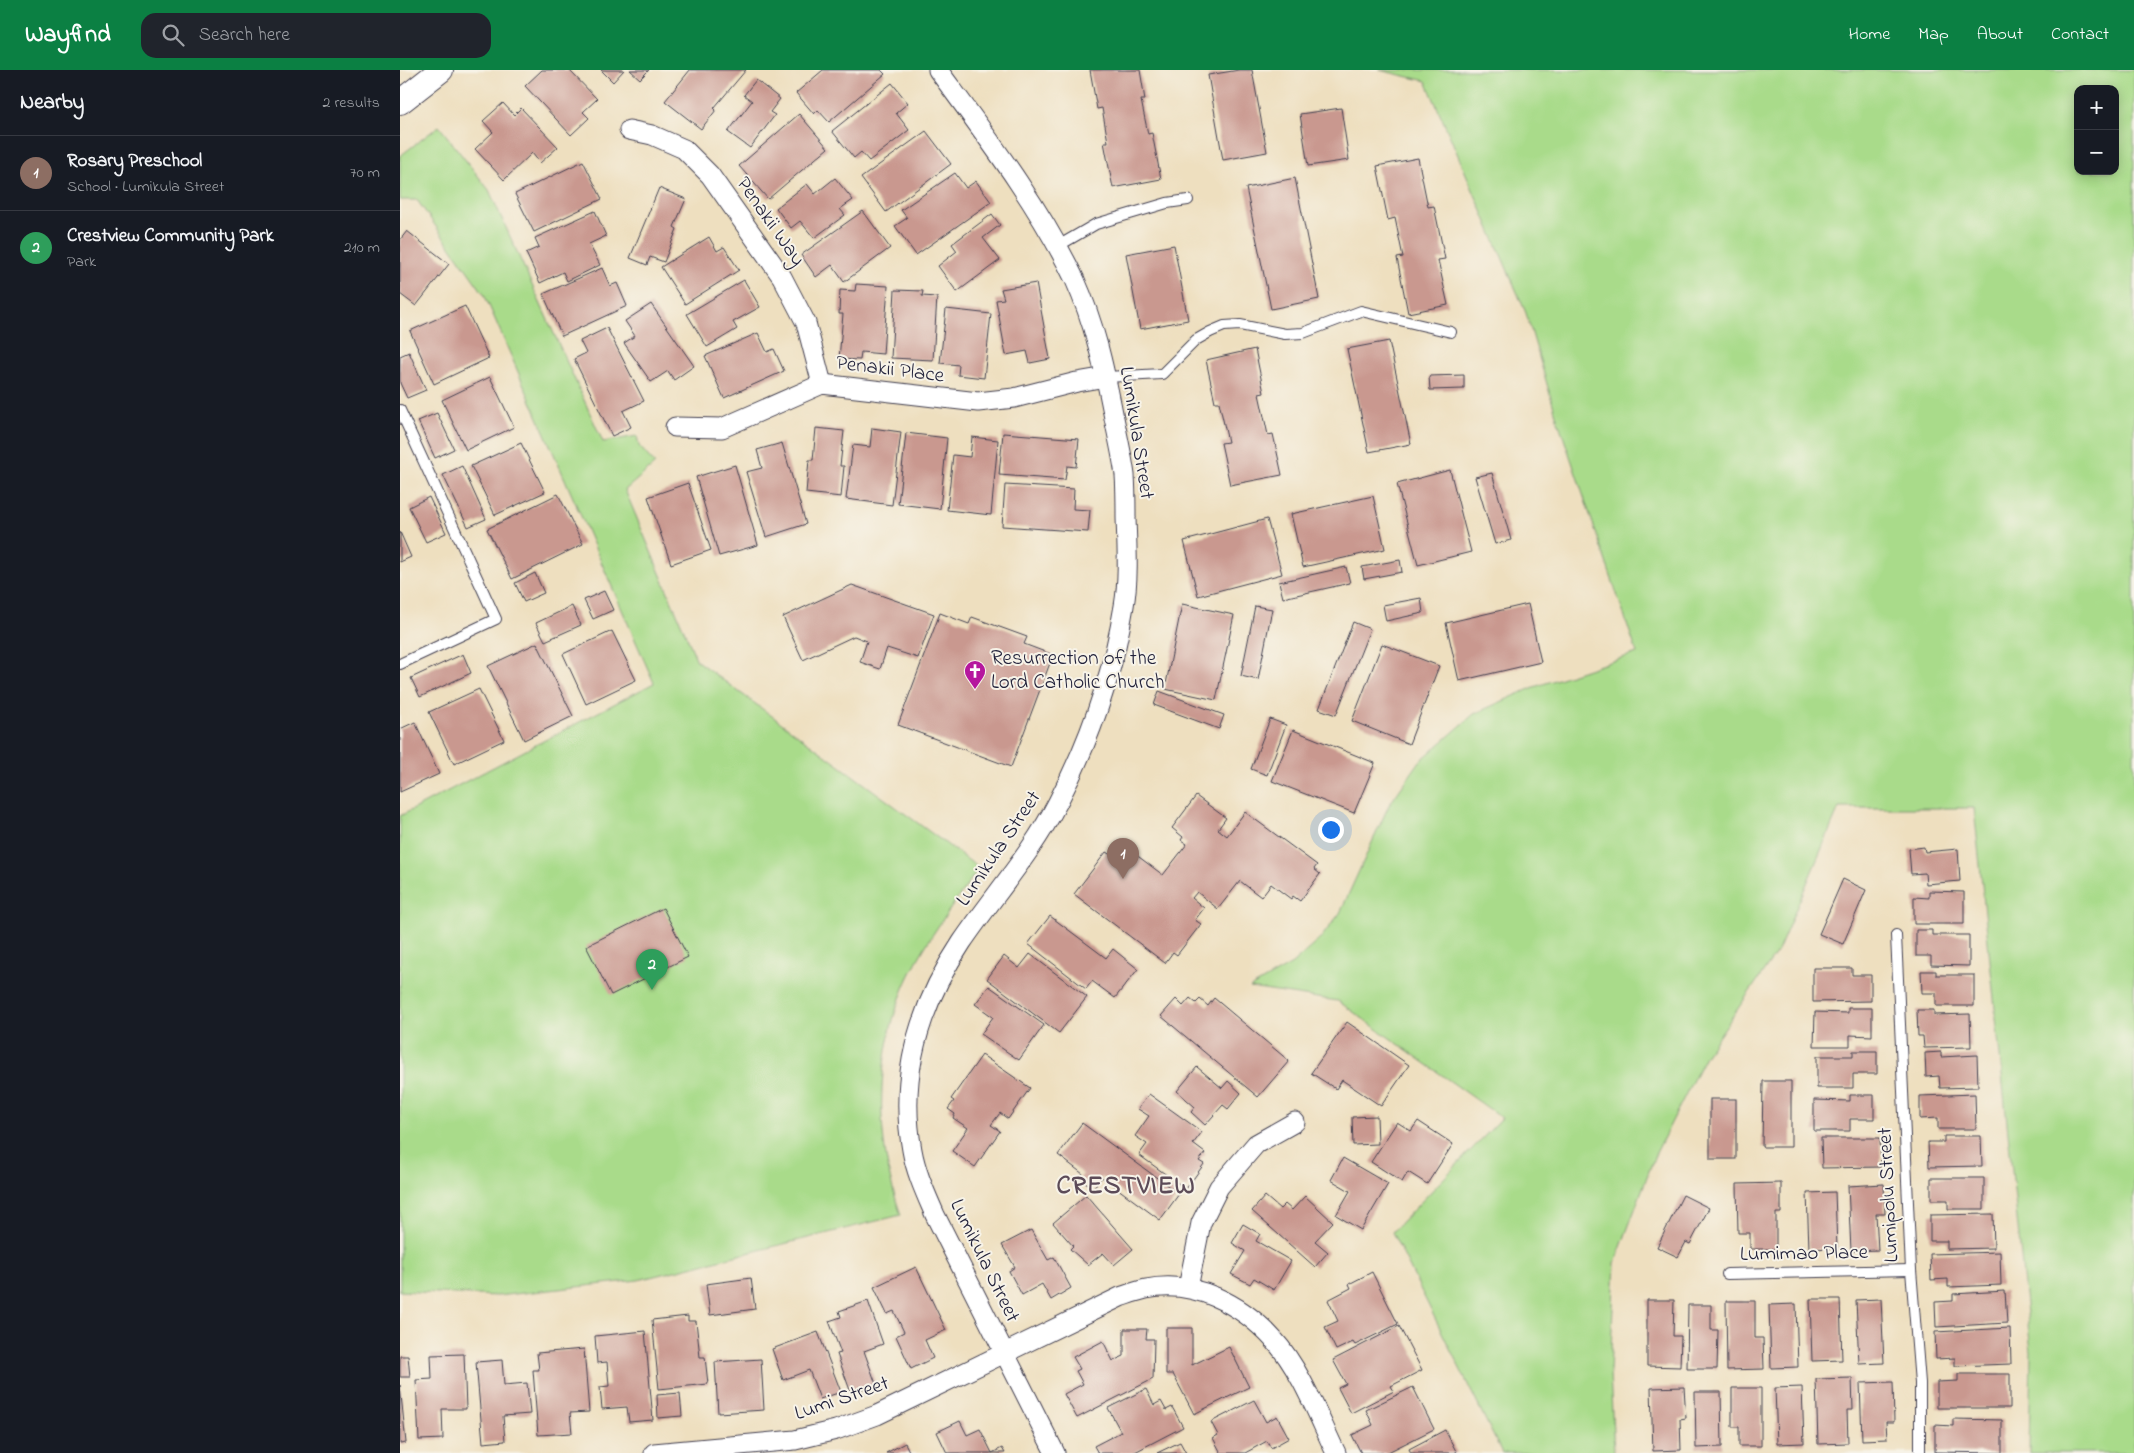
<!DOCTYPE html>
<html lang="en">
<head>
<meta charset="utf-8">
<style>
	body { margin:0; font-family:"Indie Flower",sans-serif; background:#20242c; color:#f1f3f6 }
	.controls { position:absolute; right:15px; top:15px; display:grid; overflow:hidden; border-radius:10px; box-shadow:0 2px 12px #0003 }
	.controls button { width:45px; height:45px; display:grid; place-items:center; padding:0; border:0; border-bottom:1px solid #363941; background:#171b24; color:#f1f3f6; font:25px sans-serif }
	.you { position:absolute; left:930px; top:759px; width:18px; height:18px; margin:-12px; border:4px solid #fff; border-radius:50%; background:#1a73e8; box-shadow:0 0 0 8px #1a73e833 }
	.badge { display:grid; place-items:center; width:32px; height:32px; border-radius:50%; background:#0b8043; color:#fff; font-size:16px; font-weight:700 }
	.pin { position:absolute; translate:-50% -41px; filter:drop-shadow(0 1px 2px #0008) }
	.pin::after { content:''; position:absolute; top:26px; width:18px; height:15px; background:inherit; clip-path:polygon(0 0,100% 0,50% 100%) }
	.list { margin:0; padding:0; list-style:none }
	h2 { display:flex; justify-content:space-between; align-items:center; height:65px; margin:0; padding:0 20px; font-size:21px }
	h2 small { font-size:16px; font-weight:400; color:#9ea1a6 }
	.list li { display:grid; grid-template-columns:32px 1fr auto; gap:15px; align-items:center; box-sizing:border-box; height:75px; padding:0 20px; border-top:1px solid #363941 }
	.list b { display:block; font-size:19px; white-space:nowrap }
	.list p { margin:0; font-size:16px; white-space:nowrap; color:#9ea1a6 }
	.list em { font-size:16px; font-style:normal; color:#9ea1a6 }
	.icon { flex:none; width:28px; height:28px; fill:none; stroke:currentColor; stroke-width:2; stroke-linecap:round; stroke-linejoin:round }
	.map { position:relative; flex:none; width:1734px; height:1383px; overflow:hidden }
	header { display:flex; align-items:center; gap:30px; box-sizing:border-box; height:70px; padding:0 25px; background:#0b8043; color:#fff }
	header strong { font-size:24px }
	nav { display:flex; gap:28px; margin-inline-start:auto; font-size:18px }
	.search { width:350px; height:45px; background:#20242c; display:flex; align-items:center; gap:12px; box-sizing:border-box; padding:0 18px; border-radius:15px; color:#9ea1a6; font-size:19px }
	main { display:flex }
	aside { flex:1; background:#171b24 }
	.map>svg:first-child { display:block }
	.green { fill:#a9db8a; stroke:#667e62; fill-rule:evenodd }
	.building { fill:#c9988f }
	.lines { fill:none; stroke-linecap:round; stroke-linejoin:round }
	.service-casing { stroke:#413e4f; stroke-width:12 }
	.minor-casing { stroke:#413e4f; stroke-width:21 }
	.tertiary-casing { stroke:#413e4f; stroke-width:26 }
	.service { stroke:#fff; stroke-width:10 }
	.minor { stroke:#fff; stroke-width:19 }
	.tertiary { stroke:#fff; stroke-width:24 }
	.labels { text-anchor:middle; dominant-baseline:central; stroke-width:4; stroke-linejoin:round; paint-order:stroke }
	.street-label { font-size:21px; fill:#22223b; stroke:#f7f3e8 }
	.poi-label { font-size:21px; fill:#22223b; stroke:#f7f3e8; text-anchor:start }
	.district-label { font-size:26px; font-weight:bold; letter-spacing:1px; fill:#5c4b58; stroke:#f7f3e8 }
</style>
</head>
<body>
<header>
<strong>Wayfind</strong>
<div class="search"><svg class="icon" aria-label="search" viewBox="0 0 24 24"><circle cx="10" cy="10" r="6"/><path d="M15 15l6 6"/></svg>Search here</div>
<nav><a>Home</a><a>Map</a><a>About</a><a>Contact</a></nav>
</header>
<main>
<aside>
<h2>Nearby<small>2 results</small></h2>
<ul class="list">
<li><span class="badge" style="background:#8d6e63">1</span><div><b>Rosary Preschool</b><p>School · Lumikula Street</p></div><em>70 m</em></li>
<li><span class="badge" style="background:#2e9e5b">2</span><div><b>Crestview Community Park</b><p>Park</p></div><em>210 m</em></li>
</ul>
</aside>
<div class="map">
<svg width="1734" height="1383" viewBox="0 0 1734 1383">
	<rect width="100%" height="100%" fill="#f7f3e8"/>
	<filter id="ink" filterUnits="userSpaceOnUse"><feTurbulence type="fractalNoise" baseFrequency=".02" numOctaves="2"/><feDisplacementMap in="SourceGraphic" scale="10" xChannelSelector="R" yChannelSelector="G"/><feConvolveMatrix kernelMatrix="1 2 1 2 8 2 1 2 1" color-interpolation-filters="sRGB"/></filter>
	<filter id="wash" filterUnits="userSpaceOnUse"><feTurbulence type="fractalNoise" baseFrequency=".0096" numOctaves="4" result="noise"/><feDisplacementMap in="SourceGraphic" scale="20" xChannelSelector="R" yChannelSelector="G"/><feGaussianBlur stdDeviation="1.12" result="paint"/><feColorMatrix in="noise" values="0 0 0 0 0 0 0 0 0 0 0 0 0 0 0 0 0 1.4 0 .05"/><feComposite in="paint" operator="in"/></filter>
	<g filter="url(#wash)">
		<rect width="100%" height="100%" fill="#eedfbf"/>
		<g class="green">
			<path d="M979,0H1734V1383H1629L1631,1282L1574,738H1439L1378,881L1305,986L1255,1085L1215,1193L1210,1302L1214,1383H1102L992,1162L1102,1048L938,931L850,918L892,894L920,869L940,843L989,735L1020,691L1074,644L1134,617L1237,583L1157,348L1126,243L1026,11ZM1678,19H1715V101H1678Z"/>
			<path d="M39,56L89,120L203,372L237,366L239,376L255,394L225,420L297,591L579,798C555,833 527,868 509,907C474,981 474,1069 501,1145L238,1210L97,1226L0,1221V746L254,613L84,224L17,130H0V86Z"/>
		</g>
		<g id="blocks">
			<g class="building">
				<polygon points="142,0 169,0 197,29 183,42 189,48 171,65 125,16"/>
				<polygon points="201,0 224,0 213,12"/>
				<polygon points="230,0 249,0 240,9"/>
				<polygon points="290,0 346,0 314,38 316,40 301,59 265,31"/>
				<polygon points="423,0 481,0 485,4 429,52 418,40 414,44 396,23"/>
				<polygon points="690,0 740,0 745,30 741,30 748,64 752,63 761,109 713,118 704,72 708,72 702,38 697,39"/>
				<polygon points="839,0 852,0 867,82 823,90 808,5"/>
				<polygon points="356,10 380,29 370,42 375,45 350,78 328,62 352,31 344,25"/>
				<polygon points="492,13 508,33 496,43 509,60 469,91 461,82 454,88 432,61"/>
				<polygon points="103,33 114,45 121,38 158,77 140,93 132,83 104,110 75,79 93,62 83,51"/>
				<polygon points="941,38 949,90 908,96 900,44"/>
				<polygon points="399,44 428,78 368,129 339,96"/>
				<polygon points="526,61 551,94 486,142 461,108"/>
				<polygon points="1018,88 1028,137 1034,136 1045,189 1038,190 1048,235 1008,243 997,188 1003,187 995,148 988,150 977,96"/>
				<polygon points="183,91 202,129 134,162 115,124"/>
				<polygon points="555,103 566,118 576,111 591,132 516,185 495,156 507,148 501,140"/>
				<polygon points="435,108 453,130 440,139 445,145 414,168 400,151 391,158 376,138 407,114 415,124"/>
				<polygon points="895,108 919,229 871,239 846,118"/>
				<polygon points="259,118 286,129 274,157 277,159 264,192 250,187 247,195 230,188"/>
				<polygon points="195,141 206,166 189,174 200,195 167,211 163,202 140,213 126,183 139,177 135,168"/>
				<polygon points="463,141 490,178 444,212 432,195 416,207 401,185"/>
				<polygon points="592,144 600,155 583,168 600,190 557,222 538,196 557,181 552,174"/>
				<polygon points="7,161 49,194 16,236 0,224 0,170"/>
				<polygon points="309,167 317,181 324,177 339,200 285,234 261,197"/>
				<polygon points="774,175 788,250 740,259 726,184"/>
				<polygon points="202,198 210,216 217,213 227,236 162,266 143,224"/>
				<polygon points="344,210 360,237 333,252 337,259 307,277 287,244"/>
				<polygon points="636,213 650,289 630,293 627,281 606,285 596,230 604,229 601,219"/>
				<polygon points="456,214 488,216 483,284 461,282 460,290 439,289 443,244 439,244 440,220 455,221"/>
				<polygon points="495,220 523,221 522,226 537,227 533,290 491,288"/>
				<polygon points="251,234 294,296 274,310 268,301 251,312 224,273 235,266 225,251"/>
				<polygon points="65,236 89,288 34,314 10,261"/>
				<polygon points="546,239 591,244 584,308 558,305 559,295 540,293"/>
				<polygon points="207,258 244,331 223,341 231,357 212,366 174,289 186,283 180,271"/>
				<polygon points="358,263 367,282 374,279 384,301 324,328 305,286"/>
				<polygon points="989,271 1011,374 969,382 947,279"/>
				<polygon points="855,279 864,323 859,324 868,365 873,364 882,405 830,415 821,373 828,372 819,332 815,332 806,290"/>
				<polygon points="9,282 26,320 7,328 0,313 0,286"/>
				<polygon points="1064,305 1064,319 1030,320 1029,306"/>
				<polygon points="90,307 114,357 66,380 42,330"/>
				<polygon points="37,343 54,379 35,388 18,351"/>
				<polygon points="416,358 444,361 440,396 444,396 441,427 406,423 409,390 413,390"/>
				<polygon points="472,358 501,362 492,435 446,429 453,375 470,377"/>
				<polygon points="506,363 547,368 540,439 498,434"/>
				<polygon points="603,363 679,369 676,397 667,396 665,410 599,405"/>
				<polygon points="572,367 598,370 591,445 547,440 553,385 570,387"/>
				<polygon points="121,373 145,422 95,445 71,396"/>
				<polygon points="382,373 406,454 366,467 346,402 362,398 357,380"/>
				<polygon points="335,395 358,475 319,486 296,407"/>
				<polygon points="62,396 86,449 68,457 43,405"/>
				<polygon points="1050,400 1071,482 1018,495 997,414"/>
				<polygon points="1092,403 1111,470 1095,474 1075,407"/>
				<polygon points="288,413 311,480 271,494 248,427"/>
				<polygon points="605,415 674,419 673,439 690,440 688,462 602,456"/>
				<polygon points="158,424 183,474 112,509 87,459"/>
				<polygon points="973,426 985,479 903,497 891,444"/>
				<polygon points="29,427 46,463 26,472 9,437"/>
				<polygon points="867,449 882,504 798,526 784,471"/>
				<polygon points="0,462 11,487 0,492"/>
				<polygon points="1000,490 1002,502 964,509 962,497"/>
				<polygon points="946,497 950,513 883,528 879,512"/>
				<polygon points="135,503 144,523 124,532 115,513"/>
				<polygon points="452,515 534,544 518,588 487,578 480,599 460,592 467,571 454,566 403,590 383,547"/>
				<polygon points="204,521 213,540 193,549 184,530"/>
				<polygon points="1021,528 1023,543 986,551 983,535"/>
				<polygon points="782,534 834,545 816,630 765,619"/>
				<polygon points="1128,534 1141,592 1059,611 1046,553"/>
				<polygon points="172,536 181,555 145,571 136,553"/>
				<polygon points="855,536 872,539 858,610 841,606"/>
				<polygon points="540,543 569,554 572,547 627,567 624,574 653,585 611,697 498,655"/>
				<polygon points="953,552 970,559 936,645 919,639"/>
				<polygon points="212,561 236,610 186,634 163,584"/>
				<polygon points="137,573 173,646 124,670 88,596"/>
				<polygon points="982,574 1039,596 1009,674 952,651"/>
				<polygon points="63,584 71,603 20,627 11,608"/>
				<polygon points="79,619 104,670 54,694 29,642"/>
				<polygon points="759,621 824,645 819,659 754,635"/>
				<polygon points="870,649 886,655 867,705 851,699"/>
				<polygon points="15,652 39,704 0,722 0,659"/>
				<polygon points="893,660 975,693 954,743 872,711"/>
				<polygon points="796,726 826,748 818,759 827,766 845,742 917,795 914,799 920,804 900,831 893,826 891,829 871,814 861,827 840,811 818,839 797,822 792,828 804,838 795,850 801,854 777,885 773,882 765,893 674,824 706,782 714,787 723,775 763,805 787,774 781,770 783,767 772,758"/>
				<polygon points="1524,777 1525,782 1558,779 1560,811 1526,814 1525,803 1511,804 1509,779"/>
				<polygon points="1443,809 1466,820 1443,874 1419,864"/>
				<polygon points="1529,821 1564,822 1564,854 1514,854 1514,827 1529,828"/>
				<polygon points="263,838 288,887 211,925 186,876"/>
				<polygon points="650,846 706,888 713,879 738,899 715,928 692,911 686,919 628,874"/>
				<polygon points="1516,860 1532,860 1532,865 1569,865 1569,896 1531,895 1531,886 1516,886"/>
				<polygon points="630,884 687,927 659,963 587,909 604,886 619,898"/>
				<polygon points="1413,898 1452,898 1452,905 1471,905 1471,931 1413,932"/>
				<polygon points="1521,901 1536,901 1536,905 1574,905 1574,936 1536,936 1536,923 1522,923"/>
				<polygon points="589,916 644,955 619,990 581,964 593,947 575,934"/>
				<polygon points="790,928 796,933 800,929 808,936 814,928 889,991 858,1027 761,946 776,929 783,936"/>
				<polygon points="1448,938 1472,938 1472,966 1450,965 1450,976 1414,976 1415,942 1448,943"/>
				<polygon points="1517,940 1534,940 1534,945 1570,944 1571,977 1524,978 1523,966 1518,966"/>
				<polygon points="947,952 1009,995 981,1036 942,1010 936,1019 911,1003"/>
				<polygon points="1453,981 1477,981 1477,1004 1453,1004 1453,1018 1417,1018 1417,986 1453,986"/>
				<polygon points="1541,982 1541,987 1577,985 1578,1017 1540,1018 1539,1006 1526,1007 1525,983"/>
				<polygon points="582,985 630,1018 608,1049 600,1043 591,1055 600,1061 575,1097 552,1081 568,1058 553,1048 555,1044 548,1039 554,1031 551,1029"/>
				<polygon points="797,997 822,1018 828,1011 841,1023 828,1039 823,1035 805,1055 791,1042 795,1037 777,1021"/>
				<polygon points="1363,1011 1391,1011 1391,1077 1362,1077"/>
				<polygon points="749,1024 802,1062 793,1074 805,1083 799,1091 804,1094 786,1119 739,1085 747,1074 735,1066 749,1046 738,1039"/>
				<polygon points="1575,1024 1576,1059 1538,1059 1538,1048 1520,1049 1520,1026"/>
				<polygon points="1450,1025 1474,1025 1474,1049 1450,1049 1450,1061 1414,1061 1414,1030 1450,1031"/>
				<rect x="1310" y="1029" width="26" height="60"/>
				<polygon points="977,1046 978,1074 953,1075 952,1047"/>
				<polygon points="1018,1051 1053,1074 1027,1114 1008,1102 1002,1112 971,1092 997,1052 1011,1061"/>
				<polygon points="682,1053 779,1124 760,1150 702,1107 693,1118 680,1108 683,1104 658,1085"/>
				<polygon points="1544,1066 1581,1066 1582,1096 1529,1097 1528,1072 1544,1072"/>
				<polygon points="1421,1068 1480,1068 1481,1097 1422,1098"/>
				<polygon points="943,1088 988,1114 961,1160 936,1145 950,1121 931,1110"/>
				<polygon points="1531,1108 1584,1108 1584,1139 1548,1139 1548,1130 1531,1130"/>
				<polygon points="1381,1113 1381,1143 1376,1143 1376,1179 1350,1179 1350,1163 1338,1163 1337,1114"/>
				<polygon points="1484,1114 1485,1144 1476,1144 1478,1180 1451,1181 1448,1116"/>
				<polygon points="1435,1122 1437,1178 1409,1179 1407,1123"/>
				<polygon points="686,1125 733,1179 714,1195 703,1183 688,1195 670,1179 673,1176 653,1153"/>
				<polygon points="1283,1125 1309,1138 1290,1174 1286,1172 1278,1187 1257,1177"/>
				<polygon points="865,1126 880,1139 885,1134 892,1140 905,1126 933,1152 915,1171 928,1182 915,1197 852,1141"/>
				<polygon points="1593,1144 1594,1178 1547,1179 1547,1171 1530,1171 1530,1145"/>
				<polygon points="843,1154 860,1164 856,1171 891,1191 874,1220 854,1208 850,1214 831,1204 845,1181 832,1173"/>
				<polygon points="631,1160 648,1190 654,1187 671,1218 651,1230 642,1214 622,1225 609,1201 615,1197 602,1175"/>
				<polygon points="1600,1182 1601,1215 1548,1217 1548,1209 1531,1210 1530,1184"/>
				<polygon points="516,1197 546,1260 525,1270 533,1288 511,1299 496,1266 504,1262 494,1241 487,1244 474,1217"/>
				<polygon points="972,1202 998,1254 955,1275 953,1272 936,1280 925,1257 938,1251 928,1230 951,1218 949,1214"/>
				<polygon points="351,1208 355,1239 310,1245 306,1214"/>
				<polygon points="1605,1221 1607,1253 1536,1257 1535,1232 1553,1231 1553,1224"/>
				<polygon points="1410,1229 1440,1229 1442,1290 1412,1291"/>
				<polygon points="1481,1229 1484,1293 1459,1294 1456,1230"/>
				<polygon points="1247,1230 1274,1230 1273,1266 1281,1266 1280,1297 1247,1296"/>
				<polygon points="468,1231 483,1274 464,1281 476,1314 451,1323 437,1284 441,1283 429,1251 441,1247 439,1241"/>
				<polygon points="1326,1231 1355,1231 1355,1268 1363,1268 1364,1299 1327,1300"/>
				<polygon points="1396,1234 1398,1297 1371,1298 1369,1235"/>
				<polygon points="1288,1235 1311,1235 1311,1260 1318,1260 1317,1299 1287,1299"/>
				<polygon points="288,1246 288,1251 296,1251 300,1287 305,1287 308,1314 259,1319 252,1250"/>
				<polygon points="999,1256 1022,1300 991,1316 994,1321 951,1343 938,1318 946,1314 933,1290"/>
				<polygon points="766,1258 792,1258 792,1295 829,1277 849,1317 794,1344 773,1304 766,1304"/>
				<polygon points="1610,1258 1611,1294 1555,1296 1555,1288 1536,1289 1535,1262"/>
				<polygon points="724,1259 747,1259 746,1269 754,1269 753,1309 677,1348 664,1324 683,1314 676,1301 680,1299 673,1287 703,1271 713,1291 724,1286"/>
				<polygon points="245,1261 253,1350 229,1352 227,1337 202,1339 200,1317 209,1316 207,1292 197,1293 195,1266"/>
				<polygon points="418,1262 441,1322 420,1329 409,1300 383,1310 372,1279"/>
				<polygon points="184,1279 189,1342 170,1343 172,1363 138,1365 133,1300 139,1300 137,1283"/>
				<polygon points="64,1284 66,1339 42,1339 43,1369 19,1370 16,1310 32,1309 31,1285"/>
				<polygon points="0,1286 8,1286 10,1307 0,1307"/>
				<polygon points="361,1289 364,1340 318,1343 315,1292"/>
				<polygon points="102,1290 104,1315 127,1313 130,1344 103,1346 105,1371 83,1373 76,1292"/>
				<polygon points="1558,1304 1610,1304 1610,1338 1537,1338 1537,1312 1558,1311"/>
				<polygon points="1452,1308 1453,1340 1447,1340 1448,1373 1418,1374 1416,1309"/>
				<polygon points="1493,1312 1494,1352 1486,1352 1487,1369 1462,1370 1460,1313"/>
				<polygon points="0,1315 6,1373 0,1374"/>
				<polygon points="1013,1317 1034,1359 986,1383 961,1383 952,1365 973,1355 966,1340"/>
				<polygon points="1284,1317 1286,1348 1280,1349 1281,1380 1253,1381 1251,1318"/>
				<polygon points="1402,1317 1404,1373 1377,1374 1375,1318"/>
				<polygon points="1332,1318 1361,1318 1361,1376 1339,1376 1339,1357 1332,1357"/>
				<polygon points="746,1319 754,1335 761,1331 766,1340 772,1337 783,1357 733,1383 698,1383 694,1376 721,1362 708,1338"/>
				<polygon points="1295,1322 1321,1322 1322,1377 1296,1378"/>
				<polygon points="280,1323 282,1346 258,1348 257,1325"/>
				<polygon points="854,1330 866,1352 877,1346 889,1368 871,1378 867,1371 845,1383 821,1383 813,1368 818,1365 811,1352"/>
				<polygon points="1553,1349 1602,1350 1602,1383 1535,1382 1535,1355 1553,1356"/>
				<polygon points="560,1351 567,1365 580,1359 592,1383 602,1378 605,1383 547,1383 537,1362"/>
				<polygon points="1045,1360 1057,1383 1011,1383 1009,1379"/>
				<polygon points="780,1372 786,1383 757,1383"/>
				<polygon points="505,1373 510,1383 486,1383"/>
			</g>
		</g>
	</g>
	<g filter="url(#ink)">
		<use href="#blocks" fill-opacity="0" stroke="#413e4f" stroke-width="1"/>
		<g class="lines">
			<g class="service-casing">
				<g id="service">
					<polyline points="658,176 696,154 767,133 788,130"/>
					<polyline points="706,307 762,304 796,270 810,262 824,256 840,255 885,264 903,263 961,241 1051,262"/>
					<polyline points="0,340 96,549 0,594"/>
					<polyline points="1496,865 1511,1200 1520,1313 1520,1383"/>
					<polyline points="1327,1204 1511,1200"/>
				</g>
			</g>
			<g class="minor-casing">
				<g id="minor">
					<path d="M538,0C587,67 639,135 675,210C694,252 704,297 713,343C717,363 722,384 725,405C726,419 726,434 726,448C727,478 729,507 724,536C713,603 689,672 658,732C632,783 594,825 562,872C520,935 498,1004 512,1080C516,1103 526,1124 535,1145L655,1383"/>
					<polyline points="229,60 252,65 284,79 310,105 382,207 406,253 422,314"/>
					<polyline points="275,357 322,358 422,314 578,332 614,328 677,312 706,307"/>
					<polyline points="788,1218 801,1153 819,1117 856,1074 895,1052"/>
					<path d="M254,1383L395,1370L436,1360L477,1345L720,1227C729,1224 737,1221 746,1219C794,1209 842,1234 874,1270C900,1298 919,1348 936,1383"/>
				</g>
			</g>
			<g class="tertiary-casing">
				<polyline id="tertiary" points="0,32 41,0"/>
			</g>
			<use href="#service" class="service"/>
			<use href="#minor" class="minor"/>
			<use href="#tertiary" class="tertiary"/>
		</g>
	</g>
	<defs>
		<g id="church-pin" transform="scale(1.125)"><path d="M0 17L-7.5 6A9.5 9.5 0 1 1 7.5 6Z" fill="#b5179e" stroke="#f7f3e8"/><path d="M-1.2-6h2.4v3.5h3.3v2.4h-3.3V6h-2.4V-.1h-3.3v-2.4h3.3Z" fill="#fff"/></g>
	</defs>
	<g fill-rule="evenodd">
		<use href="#church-pin" x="575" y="601"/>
	</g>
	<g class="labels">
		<g class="street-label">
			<text transform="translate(370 152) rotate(55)">Penakii Way</text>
			<text transform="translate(490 300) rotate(7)">Penakii Place</text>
			<text transform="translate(736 363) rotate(81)">Lumikula Street</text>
			<text transform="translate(599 779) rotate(-56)">Lumikula Street</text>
			<text transform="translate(1489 1125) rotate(-93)">Lumipolu Street</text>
			<text transform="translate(1404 1184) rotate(-1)">Lumimao Place</text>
			<text transform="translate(584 1191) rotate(64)">Lumikula Street</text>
			<text transform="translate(442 1329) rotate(-19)">Lumi Street</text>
		</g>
		<g class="poi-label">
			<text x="591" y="589">Resurrection of the<tspan x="591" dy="24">Lord Catholic Church</tspan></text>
		</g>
		<g class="district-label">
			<text x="726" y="1117">CRESTVIEW</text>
		</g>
	</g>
</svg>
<div class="controls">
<button>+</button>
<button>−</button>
</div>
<div class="you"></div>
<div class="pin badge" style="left:723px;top:809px;background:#8d6e63">1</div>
<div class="pin badge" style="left:252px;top:920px;background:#2e9e5b">2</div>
</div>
</main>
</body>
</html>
